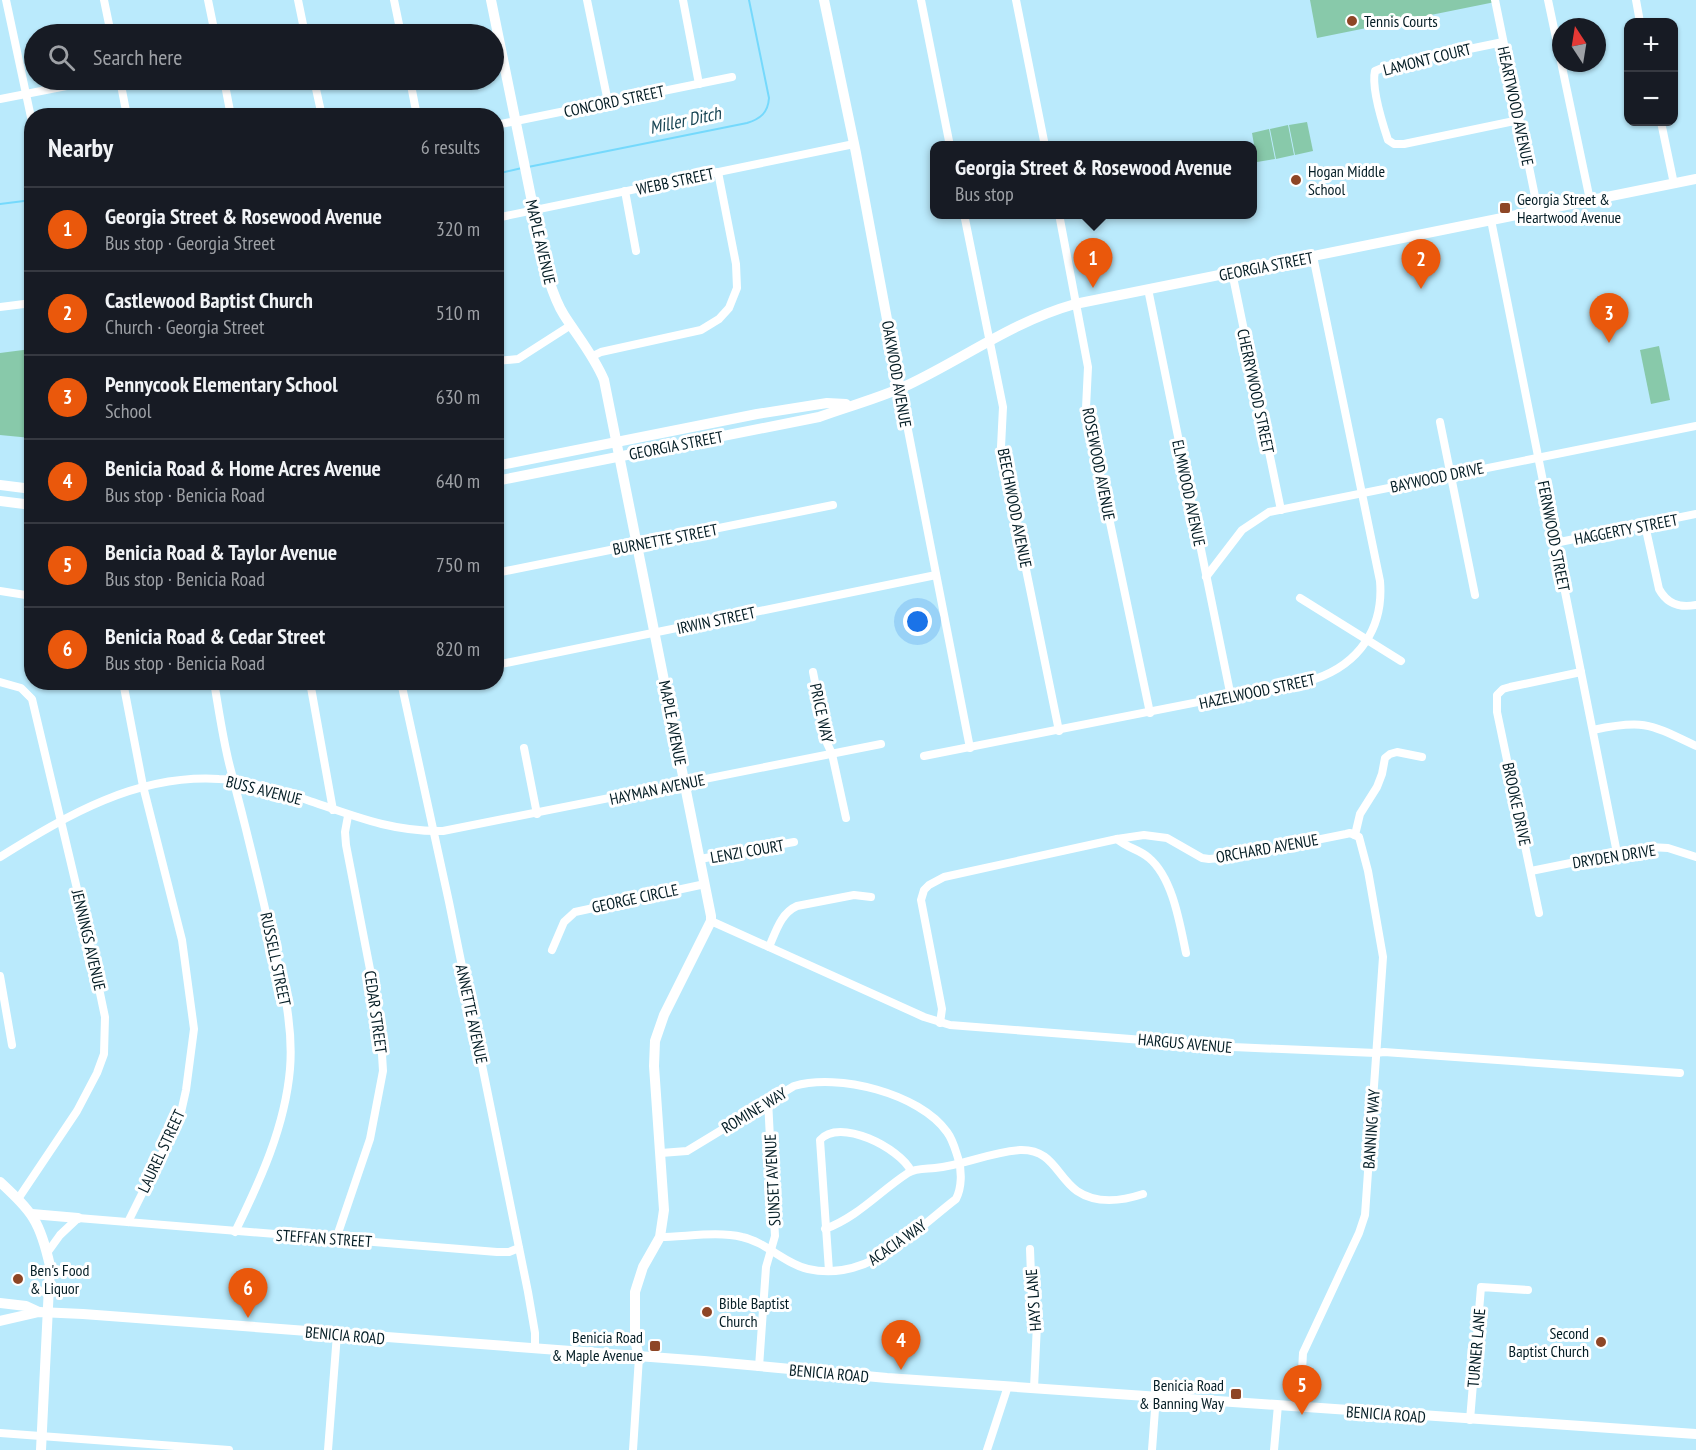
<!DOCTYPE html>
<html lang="en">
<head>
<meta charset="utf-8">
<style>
	body { margin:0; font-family:"PT Sans Narrow",sans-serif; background:#20242c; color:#f1f3f6 }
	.controls { position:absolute; right:18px; top:18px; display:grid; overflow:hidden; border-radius:12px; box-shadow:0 2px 4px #0004 }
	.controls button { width:54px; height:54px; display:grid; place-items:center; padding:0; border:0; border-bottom:2px solid #363941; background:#171b24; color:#f1f3f6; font:30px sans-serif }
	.compass { position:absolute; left:1552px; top:18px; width:54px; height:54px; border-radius:50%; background:#171b24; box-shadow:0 2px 4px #0004; rotate:348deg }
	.you { position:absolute; left:918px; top:622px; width:21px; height:21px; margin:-15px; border:4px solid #fff; border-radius:50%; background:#1a73e8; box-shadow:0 0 0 9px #1a73e833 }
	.badge { display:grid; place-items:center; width:39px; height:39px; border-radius:50%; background:#ea580c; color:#fff; font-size:20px; font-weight:700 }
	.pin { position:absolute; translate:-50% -50px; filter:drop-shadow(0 2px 3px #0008) }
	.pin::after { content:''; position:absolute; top:32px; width:21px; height:18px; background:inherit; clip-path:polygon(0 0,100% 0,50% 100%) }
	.popup { position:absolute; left:930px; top:141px; width:327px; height:78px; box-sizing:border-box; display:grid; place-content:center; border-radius:12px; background:#171b24; filter:drop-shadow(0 2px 4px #0005); font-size:20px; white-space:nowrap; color:#9ea1a6 }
	.popup b { font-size:22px; color:#f1f3f6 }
	.popup::after { content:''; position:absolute; left:50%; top:100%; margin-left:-12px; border:12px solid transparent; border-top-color:#171b24 }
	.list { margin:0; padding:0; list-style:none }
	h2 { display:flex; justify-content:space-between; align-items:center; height:78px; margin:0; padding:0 24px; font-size:26px }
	h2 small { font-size:20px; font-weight:400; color:#9ea1a6 }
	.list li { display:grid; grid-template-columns:39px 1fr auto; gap:18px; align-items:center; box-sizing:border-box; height:84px; padding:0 24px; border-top:2px solid #363941 }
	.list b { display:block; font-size:22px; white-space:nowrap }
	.list p { margin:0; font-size:20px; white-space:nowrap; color:#9ea1a6 }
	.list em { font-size:20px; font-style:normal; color:#9ea1a6 }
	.icon { flex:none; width:33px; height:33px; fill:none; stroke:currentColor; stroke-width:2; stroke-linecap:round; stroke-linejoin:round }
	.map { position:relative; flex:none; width:1696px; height:1450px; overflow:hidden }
	.search { position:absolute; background:#171b24; box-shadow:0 2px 4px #0004; left:24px; top:24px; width:480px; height:66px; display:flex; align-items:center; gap:15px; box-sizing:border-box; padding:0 21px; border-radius:33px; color:#9ea1a6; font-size:22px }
	.panel { position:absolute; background:#171b24; box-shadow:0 2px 4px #0004; left:24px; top:108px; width:480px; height:582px; border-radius:24px }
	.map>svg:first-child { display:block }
	.green { fill:#88c9aa }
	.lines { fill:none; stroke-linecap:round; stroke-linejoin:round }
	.stream { stroke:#75d9fc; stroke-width:2 }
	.street { stroke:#fff; stroke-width:8 }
	.secondary { stroke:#fff; stroke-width:10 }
	.poi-dot { fill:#8e4626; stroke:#fff; stroke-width:2 }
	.labels { text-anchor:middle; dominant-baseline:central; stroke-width:6; stroke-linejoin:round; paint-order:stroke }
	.poi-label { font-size:16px; fill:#041d25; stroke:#fff; text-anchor:start }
	.street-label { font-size:16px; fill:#041d25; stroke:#fff }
	.water-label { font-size:18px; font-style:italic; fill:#1a4655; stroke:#fff }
</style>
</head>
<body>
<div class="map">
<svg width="1696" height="1450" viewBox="0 0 1696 1450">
	<rect width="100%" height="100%" fill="#baeafc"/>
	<g class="green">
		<polygon points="1310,0 1495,0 1495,2 1317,38"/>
		<polygon points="1307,122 1313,151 1295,155 1289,125"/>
		<polygon points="1288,125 1294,155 1276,159 1270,129"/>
		<polygon points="1269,129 1275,159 1257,162 1252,133"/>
		<polygon points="1659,346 1670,400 1651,404 1640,350"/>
		<polygon points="31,349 31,438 0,435 0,353"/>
	</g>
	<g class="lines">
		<g class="stream">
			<path d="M528,167L747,123C760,119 768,113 769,98L749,0"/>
			<polyline points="496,174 522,168"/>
			<polyline points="0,204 32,200"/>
		</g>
		<g class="street">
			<polyline points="6,0 32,122"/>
			<polyline points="104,0 111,34"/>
			<polyline points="208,0 215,34"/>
			<polyline points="298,0 305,34"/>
			<polyline points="394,0 401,34"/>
			<polyline points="587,0 608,102"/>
			<polyline points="683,0 699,84"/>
			<polyline points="921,0 950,146"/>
			<polyline points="1016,0 1045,146"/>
			<polyline points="1495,0 1538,211"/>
			<polyline points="1548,0 1590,200"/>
			<polyline points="1636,0 1640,22"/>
			<path d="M1503,42L1387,66L1375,71C1371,88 1382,122 1388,140L1394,144H1404L1519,120"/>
			<polyline points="120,80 127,116"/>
			<polyline points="224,80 231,116"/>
			<polyline points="314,80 322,116"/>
			<polyline points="410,80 417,116"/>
			<polyline points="0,99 97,80"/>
			<polyline points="1661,122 1674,184"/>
			<polyline points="496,125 732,77"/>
			<polyline points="625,191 636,251"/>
			<polyline points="964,214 1003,407 1001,447 1059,731"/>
			<polyline points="1059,214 1088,367 1086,408 1150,713"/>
			<polyline points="496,218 854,144"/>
			<polyline points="1491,220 1617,853"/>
			<polyline points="1232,272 1281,510"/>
			<polyline points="1148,289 1231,697"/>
			<polyline points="0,307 32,303"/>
			<polyline points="593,356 601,352 701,330 719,319 729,308 737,288 736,264 718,172"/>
			<polyline points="496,361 518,359 571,325"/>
			<polyline points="900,389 970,748"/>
			<polyline points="1440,422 1475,595"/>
			<path d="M1645,525L1659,589C1667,604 1679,608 1696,605"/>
			<polyline points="1555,543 1696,514"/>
			<polyline points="496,573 833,505"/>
			<polyline points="1206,577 1242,530 1269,512 1696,426"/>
			<polyline points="0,591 32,596"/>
			<polyline points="1300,598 1401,661"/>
			<polyline points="496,665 936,575"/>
			<polyline points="813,672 827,743 832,754 846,818"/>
			<polyline points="0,682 21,688 32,699 87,931 105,1017 104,1054 97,1073 77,1111 18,1199"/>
			<polyline points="123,682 143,786 182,940 194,1029 186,1090 180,1117 128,1222"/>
			<path d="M214,682C219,711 223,740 230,767C244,820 257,873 269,926C280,972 294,1021 290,1069C285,1127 260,1181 235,1232"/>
			<polyline points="310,682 333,810"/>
			<polyline points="401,682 449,902 528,1292 535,1333 535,1347"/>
			<polyline points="401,685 412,682"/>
			<path d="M1593,730C1644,719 1650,724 1696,746"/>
			<polyline points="524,748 537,814"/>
			<path d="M924,756L1315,679C1359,664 1384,628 1380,581L1313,256"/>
			<polyline points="1355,835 1360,814 1377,787 1382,774 1385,758 1390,754 1397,752 1422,757"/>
			<path d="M1117,839C1127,848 1139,849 1149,858C1173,878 1180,925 1186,953"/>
			<path d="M0,857C67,815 137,774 219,779C248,780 279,791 307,800C354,816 392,832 443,831L881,744"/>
			<polyline points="700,859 794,842"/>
			<polyline points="1531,871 1650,847 1668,848 1696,857"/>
			<polyline points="1539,913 1497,712 1497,695 1503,689 1510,687 1581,672"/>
			<polyline points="711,921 924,1017 950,1025 1233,1047 1376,1053 1384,1052 1680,1073"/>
			<path d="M769,947C776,931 781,913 797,906L854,895L871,897"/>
			<polyline points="552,950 564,922 575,912 705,884"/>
			<polyline points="0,976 12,1045"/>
			<polyline points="940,1023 942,1009 921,900 924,890 929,885 944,877 1117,839 1144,835 1167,838 1202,858 1209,859 1232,857 1346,834 1350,833 1359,837 1368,871 1383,957 1365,1215 1359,1233 1303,1353 1300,1407"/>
			<path d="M825,1229C858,1217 880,1191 908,1173C915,1168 927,1169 935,1168C964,1165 990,1152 1020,1150C1053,1149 1056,1176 1077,1191C1096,1204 1122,1201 1143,1194"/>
			<path d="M660,1237C685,1237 718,1231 742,1237C766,1242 785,1264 808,1269C868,1283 913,1232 956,1199C962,1187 962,1171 958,1158C955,1149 953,1140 947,1132C919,1093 838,1073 794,1086L687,1151L661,1153"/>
			<polyline points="336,1239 370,1139 383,1071 380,1021 346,845 345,832 348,816"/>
			<polyline points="1030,1249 1032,1301 1037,1324 1034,1388"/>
			<polyline points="47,1253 60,1235 78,1218 497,1252 509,1252 519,1248"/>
			<path d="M829,1271L820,1140C839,1117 900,1148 911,1171"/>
			<polyline points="759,1367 766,1267 775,1236 768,1100"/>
			<polyline points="1470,1420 1481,1287 1528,1290"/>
			<polyline points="0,1433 229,1450"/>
			<polyline points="328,1450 337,1334"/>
			<polyline points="633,1450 639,1357"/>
			<polyline points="987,1450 1008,1386"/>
			<polyline points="1152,1450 1156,1396"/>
			<polyline points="1274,1450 1278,1405"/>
		</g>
		<g class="secondary">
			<path d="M491,0L546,271C551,286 555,301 564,315C578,337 594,356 604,380L711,916V921L664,1015L655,1041L654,1066L664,1210L660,1237L643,1267L635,1292V1340L639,1357"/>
			<polyline points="824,0 856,153 900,389"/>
			<polyline points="496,466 757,414 827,403 846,404"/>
			<path d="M496,481L819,417C851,405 885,397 914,382C969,355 1015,321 1075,304L1696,179"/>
			<polyline points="0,485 32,489"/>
			<polyline points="0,501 32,505"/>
			<path d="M0,1182C33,1213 40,1221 50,1266L41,1450"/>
			<polyline points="32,1214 78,1218"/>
			<polyline points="0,1303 26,1306 39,1312"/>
			<polyline points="0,1321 39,1312 83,1314 704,1361 887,1378 1696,1434"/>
		</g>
	</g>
	<g class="poi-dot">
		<circle cx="1352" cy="21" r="6"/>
		<circle cx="1296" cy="180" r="6"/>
		<rect x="1499" y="202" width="12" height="12" rx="3"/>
		<circle cx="18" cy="1279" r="6"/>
		<circle cx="707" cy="1312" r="6"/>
		<circle cx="1601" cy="1342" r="6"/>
		<rect x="649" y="1340" width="12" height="12" rx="3"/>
		<rect x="1230" y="1388" width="12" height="12" rx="3"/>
	</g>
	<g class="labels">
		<g class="poi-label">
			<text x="1364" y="21">Tennis Courts</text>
			<text x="1308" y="171">Hogan Middle<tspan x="1308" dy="18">School</tspan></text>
			<text x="1517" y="199">Georgia Street &amp;<tspan x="1517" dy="18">Heartwood Avenue</tspan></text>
			<text x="30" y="1270">Ben's Food<tspan x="30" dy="18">&amp; Liquor</tspan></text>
			<text x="719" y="1303">Bible Baptist<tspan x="719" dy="18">Church</tspan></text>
			<text x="1589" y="1333" text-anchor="end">Second<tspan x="1589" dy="18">Baptist Church</tspan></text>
			<text x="643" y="1337" text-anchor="end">Benicia Road<tspan x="643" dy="18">&amp; Maple Avenue</tspan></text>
			<text x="1224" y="1385" text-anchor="end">Benicia Road<tspan x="1224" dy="18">&amp; Banning Way</tspan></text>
		</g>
		<g class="street-label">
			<text transform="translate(1427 59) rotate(-14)">LAMONT COURT</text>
			<text transform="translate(614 101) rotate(-12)">CONCORD STREET</text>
			<text transform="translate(1516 106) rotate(78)">HEARTWOOD AVENUE</text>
			<text transform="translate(675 181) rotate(-12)">WEBB STREET</text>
			<text transform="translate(541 242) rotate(77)">MAPLE AVENUE</text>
			<text transform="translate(1266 266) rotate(-11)">GEORGIA STREET</text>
			<text transform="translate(897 374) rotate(80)">OAKWOOD AVENUE</text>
			<text transform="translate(1256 391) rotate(78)">CHERRYWOOD STREET</text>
			<text transform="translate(676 445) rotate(-11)">GEORGIA STREET</text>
			<text transform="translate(1099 464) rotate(79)">ROSEWOOD AVENUE</text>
			<text transform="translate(1437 477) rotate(-12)">BAYWOOD DRIVE</text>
			<text transform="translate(1189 493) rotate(78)">ELMWOOD AVENUE</text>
			<text transform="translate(1015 508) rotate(79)">BEECHWOOD AVENUE</text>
			<text transform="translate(1626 529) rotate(-11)">HAGGERTY STREET</text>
			<text transform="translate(1554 536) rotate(79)">FERNWOOD STREET</text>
			<text transform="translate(665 539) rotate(-11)">BURNETTE STREET</text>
			<text transform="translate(716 620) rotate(-12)">IRWIN STREET</text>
			<text transform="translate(1257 691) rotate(-12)">HAZELWOOD STREET</text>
			<text transform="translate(822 713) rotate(78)">PRICE WAY</text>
			<text transform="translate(673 723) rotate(79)">MAPLE AVENUE</text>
			<text transform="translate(657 789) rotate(-12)">HAYMAN AVENUE</text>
			<text transform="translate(264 790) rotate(14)">BUSS AVENUE</text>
			<text transform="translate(1517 804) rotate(78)">BROOKE DRIVE</text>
			<text transform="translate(1267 848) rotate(-10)">ORCHARD AVENUE</text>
			<text transform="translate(747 851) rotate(-10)">LENZI COURT</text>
			<text transform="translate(1614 856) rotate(-9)">DRYDEN DRIVE</text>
			<text transform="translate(635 898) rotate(-12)">GEORGE CIRCLE</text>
			<text transform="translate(89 940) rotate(77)">JENNINGS AVENUE</text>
			<text transform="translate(276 959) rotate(78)">RUSSELL STREET</text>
			<text transform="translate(376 1012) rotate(82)">CEDAR STREET</text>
			<text transform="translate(472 1014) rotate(78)">ANNETTE AVENUE</text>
			<text transform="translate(1185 1043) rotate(5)">HARGUS AVENUE</text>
			<text transform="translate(754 1110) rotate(-31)">ROMINE WAY</text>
			<text transform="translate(1371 1129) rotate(-86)">BANNING WAY</text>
			<text transform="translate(161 1151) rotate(-65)">LAUREL STREET</text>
			<text transform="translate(772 1180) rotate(-93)">SUNSET AVENUE</text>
			<text transform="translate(324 1238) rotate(4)">STEFFAN STREET</text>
			<text transform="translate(897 1242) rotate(-35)">ACACIA WAY</text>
			<text transform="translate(1033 1300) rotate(-94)">HAYS LANE</text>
			<text transform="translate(345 1335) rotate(5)">BENICIA ROAD</text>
			<text transform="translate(1476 1348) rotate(-85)">TURNER LANE</text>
			<text transform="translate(829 1373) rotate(5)">BENICIA ROAD</text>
			<text transform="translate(1386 1414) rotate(4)">BENICIA ROAD</text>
		</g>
		<g class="water-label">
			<text transform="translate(685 120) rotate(-12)">Miller Ditch</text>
		</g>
	</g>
</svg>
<div class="controls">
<button>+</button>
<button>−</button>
</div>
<svg class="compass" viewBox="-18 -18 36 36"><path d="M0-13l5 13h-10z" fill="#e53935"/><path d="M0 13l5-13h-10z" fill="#9ea1a6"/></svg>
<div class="you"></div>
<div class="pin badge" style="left:1093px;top:288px">1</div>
<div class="popup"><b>Georgia Street &amp; Rosewood Avenue</b>Bus stop</div>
<div class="pin badge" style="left:1421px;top:289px">2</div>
<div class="pin badge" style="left:1609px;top:343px">3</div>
<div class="pin badge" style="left:901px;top:1370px">4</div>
<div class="pin badge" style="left:1302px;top:1415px">5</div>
<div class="pin badge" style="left:248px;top:1318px">6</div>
<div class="search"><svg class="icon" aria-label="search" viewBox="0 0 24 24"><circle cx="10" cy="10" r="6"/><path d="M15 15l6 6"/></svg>Search here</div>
<section class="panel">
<h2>Nearby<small>6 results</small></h2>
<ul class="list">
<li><span class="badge">1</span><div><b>Georgia Street &amp; Rosewood Avenue</b><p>Bus stop · Georgia Street</p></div><em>320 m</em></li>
<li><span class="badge">2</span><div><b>Castlewood Baptist Church</b><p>Church · Georgia Street</p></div><em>510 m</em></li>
<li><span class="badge">3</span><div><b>Pennycook Elementary School</b><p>School</p></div><em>630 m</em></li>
<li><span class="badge">4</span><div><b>Benicia Road &amp; Home Acres Avenue</b><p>Bus stop · Benicia Road</p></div><em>640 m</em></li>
<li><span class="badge">5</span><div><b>Benicia Road &amp; Taylor Avenue</b><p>Bus stop · Benicia Road</p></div><em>750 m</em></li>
<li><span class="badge">6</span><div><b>Benicia Road &amp; Cedar Street</b><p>Bus stop · Benicia Road</p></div><em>820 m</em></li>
</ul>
</section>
</div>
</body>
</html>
